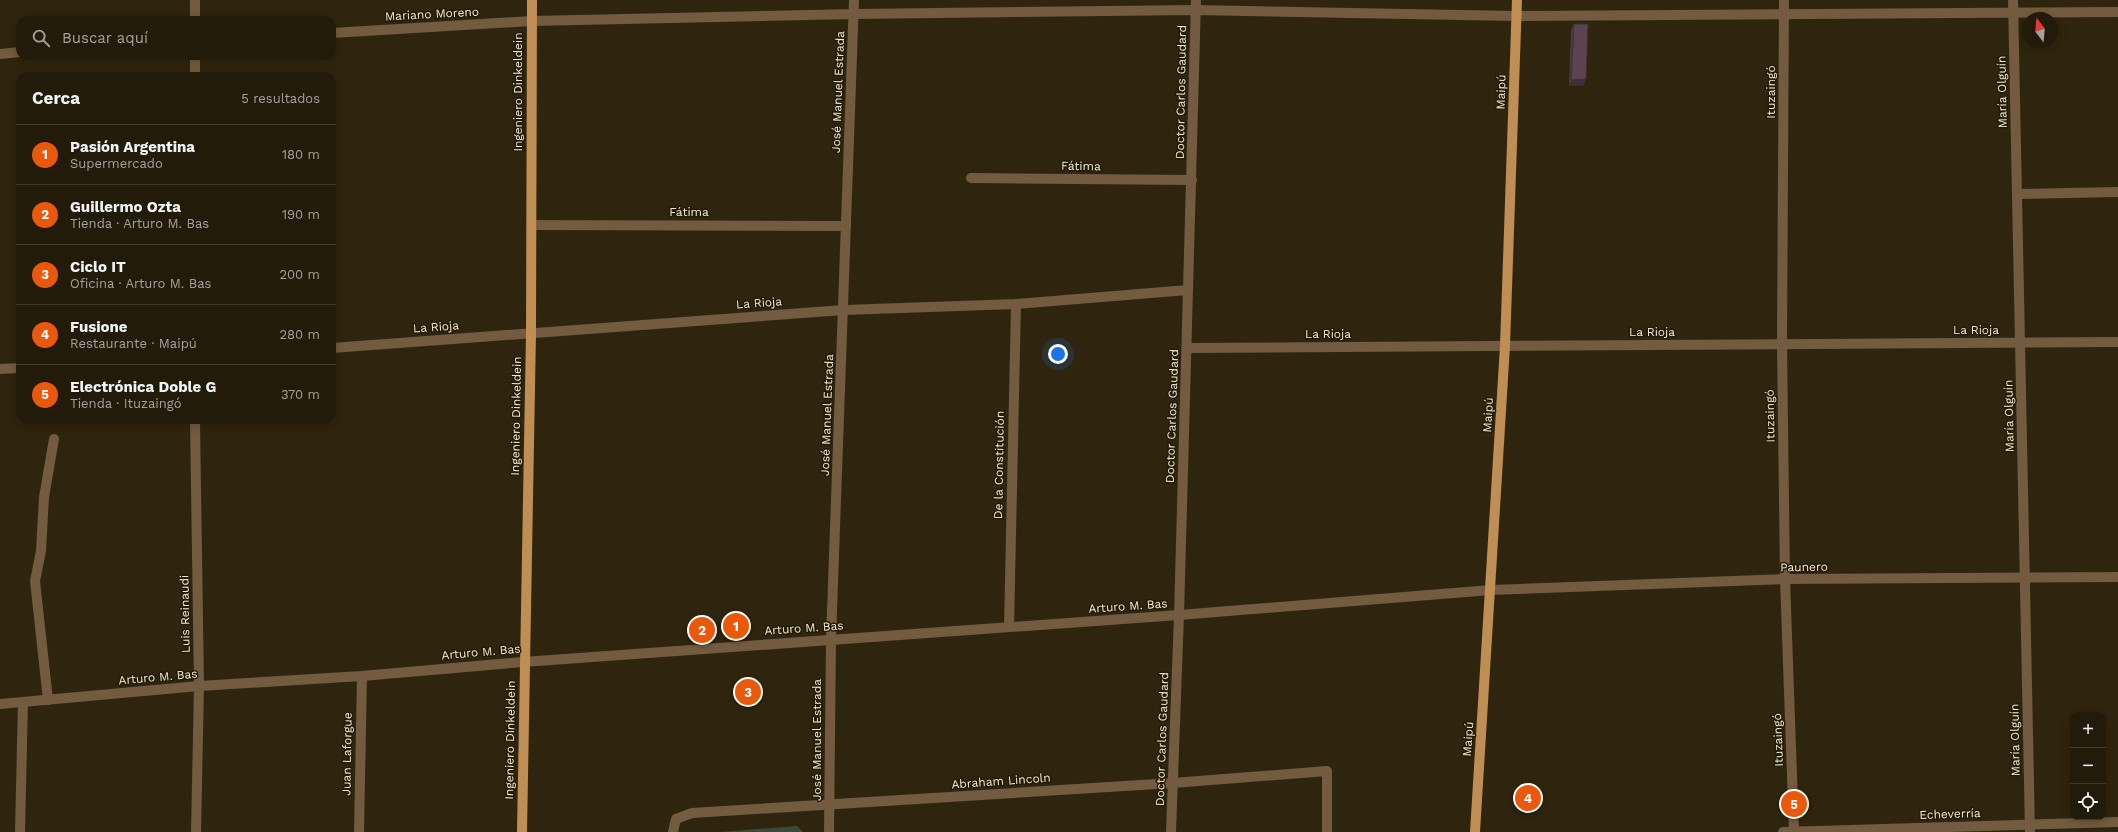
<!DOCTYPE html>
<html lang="es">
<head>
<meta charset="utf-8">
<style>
	body { margin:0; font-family:"Work Sans",sans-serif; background:#2f2818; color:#f1f3f6 }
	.controls { position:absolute; right:12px; bottom:12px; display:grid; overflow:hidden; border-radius:8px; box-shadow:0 2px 10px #0003 }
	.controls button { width:36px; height:36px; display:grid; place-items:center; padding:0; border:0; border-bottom:1px solid #40392b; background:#231b0a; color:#f1f3f6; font:20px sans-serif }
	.compass { position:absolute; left:2022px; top:12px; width:36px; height:36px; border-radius:50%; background:#231b0a; box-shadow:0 2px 10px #0003; rotate:344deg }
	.you { position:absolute; left:1058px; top:354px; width:14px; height:14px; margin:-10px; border:3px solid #fff; border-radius:50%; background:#1a73e8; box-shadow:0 0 0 6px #1a73e833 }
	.badge { display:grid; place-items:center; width:26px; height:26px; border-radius:50%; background:#ea580c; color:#fff; font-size:13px; font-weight:700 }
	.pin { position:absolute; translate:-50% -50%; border:2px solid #fff; box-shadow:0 1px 4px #0006 }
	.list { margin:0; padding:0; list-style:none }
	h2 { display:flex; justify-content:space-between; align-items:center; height:52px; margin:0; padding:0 16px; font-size:17px }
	h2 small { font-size:13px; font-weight:400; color:#a3a19c }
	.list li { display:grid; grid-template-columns:26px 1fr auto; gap:12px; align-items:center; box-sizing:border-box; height:60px; padding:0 16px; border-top:1px solid #40392b }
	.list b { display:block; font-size:15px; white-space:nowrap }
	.list p { margin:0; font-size:13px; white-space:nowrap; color:#a3a19c }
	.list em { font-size:13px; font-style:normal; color:#a3a19c }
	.icon { flex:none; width:22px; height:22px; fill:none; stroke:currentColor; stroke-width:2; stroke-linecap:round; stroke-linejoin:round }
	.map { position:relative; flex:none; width:2118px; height:832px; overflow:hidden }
	.search { position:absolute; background:#231b0a; box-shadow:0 2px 10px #0003; left:16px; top:16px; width:320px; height:44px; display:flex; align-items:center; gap:10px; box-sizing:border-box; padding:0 14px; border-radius:12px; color:#a3a19c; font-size:15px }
	.panel { position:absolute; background:#231b0a; box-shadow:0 2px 10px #0003; left:16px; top:72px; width:320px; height:352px; border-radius:12px }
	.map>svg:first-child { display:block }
	.green { fill:#3d4937 }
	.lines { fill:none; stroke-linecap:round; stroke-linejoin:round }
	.minor { stroke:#725b40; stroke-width:10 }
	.major { stroke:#bf8e55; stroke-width:10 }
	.wall { fill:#4e3a46 }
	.shaded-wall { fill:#402f39 }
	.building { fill:#5b4351; stroke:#402f39 }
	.labels { text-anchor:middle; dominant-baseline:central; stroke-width:3; stroke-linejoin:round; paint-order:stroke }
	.street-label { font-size:12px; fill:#f0e9db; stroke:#251b04 }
</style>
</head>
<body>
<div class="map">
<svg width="2118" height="832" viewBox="0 0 2118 832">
	<rect width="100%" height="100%" fill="#2f240d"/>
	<polygon class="green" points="797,826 803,832 720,832"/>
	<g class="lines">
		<g class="minor">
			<polyline points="195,0 195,20"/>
			<polyline points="1784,0 1782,344 1785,579 1794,832"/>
			<polyline points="2013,0 2030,832"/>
			<polyline points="332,33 531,21 854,14 1196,10 1516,16 2118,12"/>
			<polyline points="0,54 20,52"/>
			<polyline points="195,76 195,56"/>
			<polyline points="971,178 1192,180"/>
			<polyline points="2017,194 2118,192"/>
			<polyline points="532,225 846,226"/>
			<polyline points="332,348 844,310 1016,304 1188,290"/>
			<polyline points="1187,348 2118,342"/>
			<polyline points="0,369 20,368"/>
			<polyline points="195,420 199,686 196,832"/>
			<polyline points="1009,627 1016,304"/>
			<polyline points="48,700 35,581 41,551 44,497 54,439"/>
			<polyline points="0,704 199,686 362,676 523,662 1179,615 1491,590 1785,579 2118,577"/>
			<polyline points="20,832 23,702"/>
			<polyline points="359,832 362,676"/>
			<polyline points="673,832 676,819 692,813 1173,783 1327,771 1327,832"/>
			<polyline points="829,832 831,639 854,0"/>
			<polyline points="1171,832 1179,615 1196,0"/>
			<polyline points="1783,832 2118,822"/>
		</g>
		<g class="major">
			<polyline points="522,832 531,333 532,0"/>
			<polyline points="1475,832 1505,346 1517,0"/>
		</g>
	</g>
	<polygon class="wall" points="1574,24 1583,86 1569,86 1571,31"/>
	<polygon class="shaded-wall" points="1586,79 1583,86 1569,86 1571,80"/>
	<polygon class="building" points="1574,24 1588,24 1586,79 1571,80"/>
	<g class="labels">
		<g class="street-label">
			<text transform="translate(432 14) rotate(-3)">Mariano Moreno</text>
			<text transform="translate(518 92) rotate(-90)">Ingeniero Dinkeldein</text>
			<text transform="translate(838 92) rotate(-88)">José Manuel Estrada</text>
			<text transform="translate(1181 92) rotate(-89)">Doctor Carlos Gaudard</text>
			<text transform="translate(1501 92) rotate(-88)">Maipú</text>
			<text transform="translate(1771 92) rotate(-90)">Ituzaingó</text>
			<text transform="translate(2002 92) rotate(-91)">María Olguín</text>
			<text transform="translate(1081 166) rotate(1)">Fátima</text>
			<text x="689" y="212">Fátima</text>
			<text transform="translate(759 303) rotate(-4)">La Rioja</text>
			<text transform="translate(436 327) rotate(-4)">La Rioja</text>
			<text x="1976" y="330">La Rioja</text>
			<text x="1652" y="332">La Rioja</text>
			<text x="1328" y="334">La Rioja</text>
			<text transform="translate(827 415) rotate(-88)">José Manuel Estrada</text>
			<text transform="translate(1488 415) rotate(-87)">Maipú</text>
			<text transform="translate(516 416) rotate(-89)">Ingeniero Dinkeldein</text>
			<text transform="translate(1172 416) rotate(-88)">Doctor Carlos Gaudard</text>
			<text transform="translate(1770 416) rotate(-91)">Ituzaingó</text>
			<text transform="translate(2009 416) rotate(-91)">María Olguín</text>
			<text transform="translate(999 465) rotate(-89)">De la Constitución</text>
			<text transform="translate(1804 567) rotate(-1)">Paunero</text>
			<text transform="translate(1128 606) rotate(-4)">Arturo M. Bas</text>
			<text transform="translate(185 614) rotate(-91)">Luis Reinaudi</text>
			<text transform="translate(804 628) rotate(-4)">Arturo M. Bas</text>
			<text transform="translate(481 652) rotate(-5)">Arturo M. Bas</text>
			<text transform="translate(158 677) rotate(-5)">Arturo M. Bas</text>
			<text transform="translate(1162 739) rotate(-88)">Doctor Carlos Gaudard</text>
			<text transform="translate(1468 739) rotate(-86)">Maipú</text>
			<text transform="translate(510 740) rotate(-89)">Ingeniero Dinkeldein</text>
			<text transform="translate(817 740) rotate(-90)">José Manuel Estrada</text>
			<text transform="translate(1778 740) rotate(-92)">Ituzaingó</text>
			<text transform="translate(2015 740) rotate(-91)">María Olguín</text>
			<text transform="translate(347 754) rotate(-89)">Juan Laforgue</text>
			<text transform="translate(1001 781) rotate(-4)">Abraham Lincoln</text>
			<text transform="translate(1950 814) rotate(-2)">Echeverría</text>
		</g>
	</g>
</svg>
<div class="controls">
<button>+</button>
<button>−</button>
<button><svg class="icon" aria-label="locate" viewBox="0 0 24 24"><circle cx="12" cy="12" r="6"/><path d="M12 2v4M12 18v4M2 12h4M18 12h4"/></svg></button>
</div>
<svg class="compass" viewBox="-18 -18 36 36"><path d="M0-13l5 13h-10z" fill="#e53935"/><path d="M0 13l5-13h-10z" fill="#a3a19c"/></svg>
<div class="you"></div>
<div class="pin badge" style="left:736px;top:626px">1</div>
<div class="pin badge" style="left:702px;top:630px">2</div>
<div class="pin badge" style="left:748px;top:692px">3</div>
<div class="pin badge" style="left:1528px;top:798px">4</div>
<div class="pin badge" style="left:1794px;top:804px">5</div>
<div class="search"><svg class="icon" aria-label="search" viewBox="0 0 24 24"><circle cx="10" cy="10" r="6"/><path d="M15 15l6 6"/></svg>Buscar aquí</div>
<section class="panel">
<h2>Cerca<small>5 resultados</small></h2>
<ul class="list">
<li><span class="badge">1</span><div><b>Pasión Argentina</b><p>Supermercado</p></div><em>180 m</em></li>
<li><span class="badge">2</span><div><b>Guillermo Ozta</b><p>Tienda · Arturo M. Bas</p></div><em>190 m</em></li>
<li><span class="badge">3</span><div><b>Ciclo IT</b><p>Oficina · Arturo M. Bas</p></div><em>200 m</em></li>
<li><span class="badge">4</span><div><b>Fusione</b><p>Restaurante · Maipú</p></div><em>280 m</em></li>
<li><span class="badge">5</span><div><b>Electrónica Doble G</b><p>Tienda · Ituzaingó</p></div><em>370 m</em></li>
</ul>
</section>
</div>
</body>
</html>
